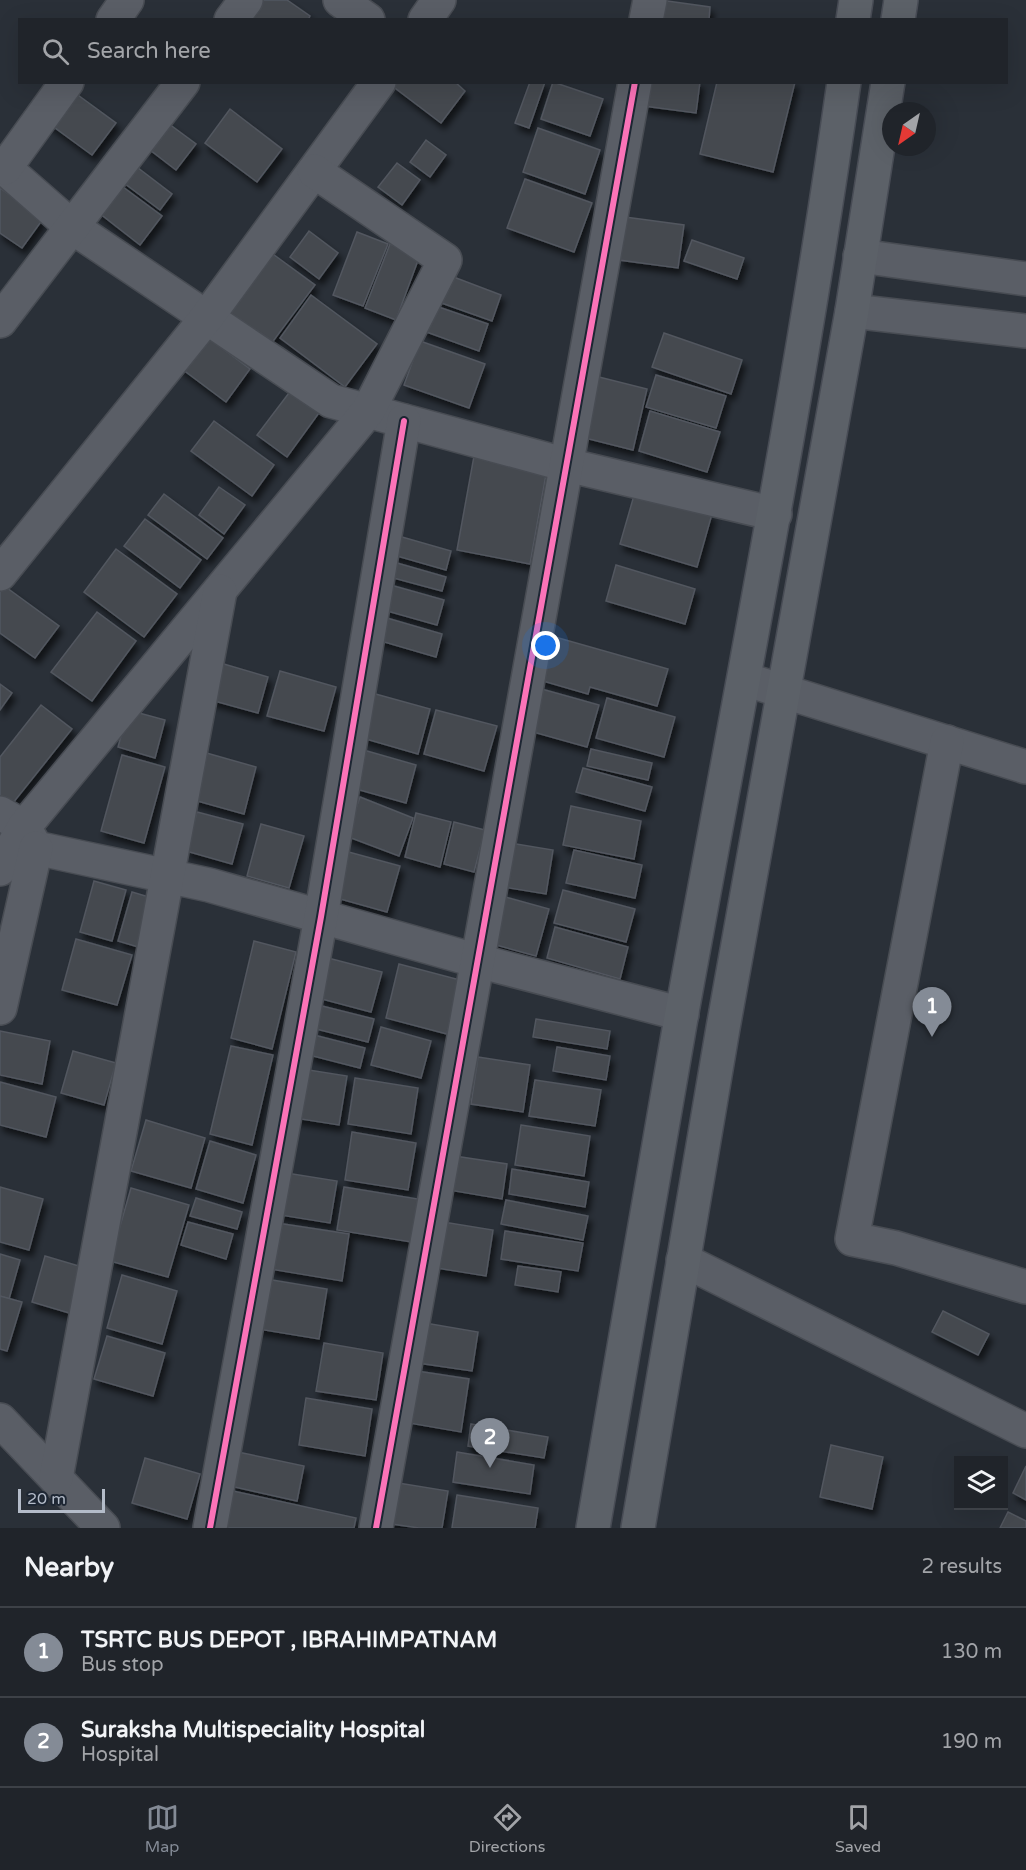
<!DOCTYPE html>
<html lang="en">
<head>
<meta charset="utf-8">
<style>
	body { margin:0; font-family:"Varela Round",sans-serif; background:#282c32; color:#f1f3f6 }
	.controls { position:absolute; right:18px; bottom:18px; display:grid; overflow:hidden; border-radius:0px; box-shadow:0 6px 24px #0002 }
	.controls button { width:54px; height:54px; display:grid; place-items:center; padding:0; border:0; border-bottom:2px solid #3d4147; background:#20242a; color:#f1f3f6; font:30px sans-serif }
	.compass { position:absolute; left:882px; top:102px; width:54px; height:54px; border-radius:50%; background:#20242a; box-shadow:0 6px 24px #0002; rotate:214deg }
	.scale { position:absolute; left:18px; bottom:15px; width:87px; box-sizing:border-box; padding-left:6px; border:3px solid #b4bcc9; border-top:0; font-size:16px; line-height:21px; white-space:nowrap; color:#b4bcc9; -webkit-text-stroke:4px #1d2633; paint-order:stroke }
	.you { position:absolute; left:546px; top:646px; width:21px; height:21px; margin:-15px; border:4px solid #fff; border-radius:50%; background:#1a73e8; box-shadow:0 0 0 9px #1a73e833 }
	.badge { display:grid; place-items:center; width:39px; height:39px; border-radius:50%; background:#848b96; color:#fff; font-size:20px; font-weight:700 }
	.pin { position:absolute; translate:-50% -50px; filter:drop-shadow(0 2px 3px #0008) }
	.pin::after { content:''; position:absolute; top:32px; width:21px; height:18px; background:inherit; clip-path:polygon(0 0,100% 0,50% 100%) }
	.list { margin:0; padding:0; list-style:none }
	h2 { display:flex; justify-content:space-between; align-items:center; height:78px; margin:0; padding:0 24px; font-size:26px }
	h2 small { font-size:20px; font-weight:400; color:#a2a4a8 }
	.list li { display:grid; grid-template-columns:39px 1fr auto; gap:18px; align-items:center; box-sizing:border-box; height:90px; padding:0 24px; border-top:2px solid #3d4147 }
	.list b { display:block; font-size:22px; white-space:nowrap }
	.list p { margin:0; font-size:20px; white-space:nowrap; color:#a2a4a8 }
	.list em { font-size:20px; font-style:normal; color:#a2a4a8 }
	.icon { flex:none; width:33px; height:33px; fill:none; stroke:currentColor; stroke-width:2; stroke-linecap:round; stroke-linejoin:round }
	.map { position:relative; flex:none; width:1026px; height:1528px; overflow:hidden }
	.search { position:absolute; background:#20242a; box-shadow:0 6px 24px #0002; left:18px; right:18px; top:18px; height:66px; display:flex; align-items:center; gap:15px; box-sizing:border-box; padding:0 21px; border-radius:0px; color:#a2a4a8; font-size:22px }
	.sheet { height:258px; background:#20242a }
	nav { display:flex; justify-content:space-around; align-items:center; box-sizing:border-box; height:84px; border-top:2px solid #3d4147; background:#20242a; font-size:16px; color:#a2a4a8 }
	nav a { display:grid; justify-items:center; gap:3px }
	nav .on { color:#848b96 }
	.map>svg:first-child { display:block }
	.building { fill:#444950; stroke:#52575f; stroke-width:1.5; filter:url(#shadow) }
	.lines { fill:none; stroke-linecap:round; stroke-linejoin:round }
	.minor-casing { stroke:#484c53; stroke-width:36 }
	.primary-casing { stroke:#484c55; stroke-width:36 }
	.minor { stroke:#5a5e66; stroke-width:33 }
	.primary { stroke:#5c6168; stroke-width:33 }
	.cycleway-casing { stroke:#1d2633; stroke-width:10 }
	.cycleway { stroke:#fb73b8; stroke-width:6 }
</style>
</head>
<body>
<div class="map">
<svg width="1026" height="1528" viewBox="0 0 1026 1528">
	<defs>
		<filter id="shadow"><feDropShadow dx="3.5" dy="6" stdDeviation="3" flood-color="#0009"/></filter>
	</defs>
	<rect width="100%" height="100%" fill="#2a3038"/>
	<g class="building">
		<polygon points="253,0 287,0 310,16 308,20 240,19"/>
		<polygon points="660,0 710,7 709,20 655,20"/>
		<polygon points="393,82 455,82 465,91 441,123 391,85"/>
		<polygon points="530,82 545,82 529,128 515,123"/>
		<polygon points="553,82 603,99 590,136 541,119"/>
		<polygon points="647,82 700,82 696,113 644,106"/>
		<polygon points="717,82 795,82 773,172 700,154"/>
		<polygon points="71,90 116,123 92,155 47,122"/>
		<polygon points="230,109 282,149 257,182 205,143"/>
		<polygon points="161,118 196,144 176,170 141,143"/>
		<polygon points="538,128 600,150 585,194 523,172"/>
		<polygon points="426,140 446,155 430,177 410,162"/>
		<polygon points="129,161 172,194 160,210 116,177"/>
		<polygon points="397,163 420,180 402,205 378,187"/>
		<polygon points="525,179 592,203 574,252 507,228"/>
		<polygon points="115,181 162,216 140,245 94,209"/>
		<polygon points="0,188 43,219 22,248 0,233"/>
		<polygon points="625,217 684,225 678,268 619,260"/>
		<polygon points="309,231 338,253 319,279 290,257"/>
		<polygon points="357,232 388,244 363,306 333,295"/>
		<polygon points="692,240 744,258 737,279 684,261"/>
		<polygon points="390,244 420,255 396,320 365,308"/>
		<polygon points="266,249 315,285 268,348 220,312"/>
		<polygon points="443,273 501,295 492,321 433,300"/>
		<polygon points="311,295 377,344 345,387 280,338"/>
		<polygon points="430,304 488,324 479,351 421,330"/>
		<polygon points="202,333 250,369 226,402 178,366"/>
		<polygon points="664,333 742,360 731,394 652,367"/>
		<polygon points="420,341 485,364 469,408 404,385"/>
		<polygon points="656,375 726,396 716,428 646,407"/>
		<polygon points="595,376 647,389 633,450 581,437"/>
		<polygon points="295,385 324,406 287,457 257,435"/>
		<polygon points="650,411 720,432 707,472 639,451"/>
		<polygon points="214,421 274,465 252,496 191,451"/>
		<polygon points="474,456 547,469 530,564 457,550"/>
		<polygon points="219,487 245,505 224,534 199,515"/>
		<polygon points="635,492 712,514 697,567 620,544"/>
		<polygon points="164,494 223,538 207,559 148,515"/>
		<polygon points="145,519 201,560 180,588 124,546"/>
		<polygon points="395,535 451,551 446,570 390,554"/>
		<polygon points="116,549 177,594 144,637 84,592"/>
		<polygon points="390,561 446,577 442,591 386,576"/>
		<polygon points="616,565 695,589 685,624 606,601"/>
		<polygon points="387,584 444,600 437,625 380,609"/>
		<polygon points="3,585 59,626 35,658 0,633 0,588"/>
		<polygon points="97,612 136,641 92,701 51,672"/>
		<polygon points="380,616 442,634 436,657 374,639"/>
		<polygon points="548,635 668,669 657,706 590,687 588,694 536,679"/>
		<polygon points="217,662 268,677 258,713 207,699"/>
		<polygon points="280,671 336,687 324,731 267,716"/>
		<polygon points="0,684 12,693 0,710"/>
		<polygon points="538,688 599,705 587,747 526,730"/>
		<polygon points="372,693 430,709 418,754 359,737"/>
		<polygon points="607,698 675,717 664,757 596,738"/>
		<polygon points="41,705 72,729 9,808 0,800 0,757"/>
		<polygon points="128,710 165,720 155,758 118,747"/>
		<polygon points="436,710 497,726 484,771 424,754"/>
		<polygon points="360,749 416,765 406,803 349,787"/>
		<polygon points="591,749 652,763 648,780 587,766"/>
		<polygon points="203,752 256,767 244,814 190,799"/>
		<polygon points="122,755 165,767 144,843 101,831"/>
		<polygon points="583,768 652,787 645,811 576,792"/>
		<polygon points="360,797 413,818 399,856 346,836"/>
		<polygon points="571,806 641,821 634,859 563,845"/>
		<polygon points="197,812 243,824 232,864 186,851"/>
		<polygon points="416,813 451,822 440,867 405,857"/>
		<polygon points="454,822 485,830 474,872 444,864"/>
		<polygon points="261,824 304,836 289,888 247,876"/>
		<polygon points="504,842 553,850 546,894 497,886"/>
		<polygon points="574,850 642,865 635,898 566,883"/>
		<polygon points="345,851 400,866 387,912 333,897"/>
		<polygon points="94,881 126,890 112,941 80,932"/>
		<polygon points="563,890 635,909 626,942 554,923"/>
		<polygon points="132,892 159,900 145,949 118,941"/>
		<polygon points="498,895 549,909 536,956 485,942"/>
		<polygon points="555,927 628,947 620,979 547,958"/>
		<polygon points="76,939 132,955 117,1005 62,990"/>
		<polygon points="254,941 296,952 272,1049 231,1038"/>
		<polygon points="328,958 382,972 371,1012 318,998"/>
		<polygon points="399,964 460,980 447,1034 386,1018"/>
		<polygon points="322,1006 374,1019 368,1042 316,1029"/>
		<polygon points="536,1019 610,1031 607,1049 533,1037"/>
		<polygon points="381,1027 431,1041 421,1078 371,1065"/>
		<polygon points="0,1031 50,1041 42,1084 0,1075"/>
		<polygon points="314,1035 365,1048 360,1068 309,1055"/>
		<polygon points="231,1046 273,1055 252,1145 210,1134"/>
		<polygon points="557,1047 610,1056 606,1080 553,1071"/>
		<polygon points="73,1051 116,1063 104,1105 61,1093"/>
		<polygon points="478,1057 530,1065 523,1112 471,1104"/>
		<polygon points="296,1068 347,1076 339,1125 288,1117"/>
		<polygon points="355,1078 418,1088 411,1134 348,1124"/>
		<polygon points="535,1080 601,1090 595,1126 529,1116"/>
		<polygon points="0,1082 56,1097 46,1137 0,1125"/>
		<polygon points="146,1120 205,1138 191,1188 131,1171"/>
		<polygon points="521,1125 590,1136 584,1176 515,1165"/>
		<polygon points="352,1132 416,1143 408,1190 345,1180"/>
		<polygon points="210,1141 256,1155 243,1203 196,1189"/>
		<polygon points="448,1155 507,1164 502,1199 443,1189"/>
		<polygon points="512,1169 589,1182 585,1207 509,1194"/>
		<polygon points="280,1172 337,1181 330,1223 274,1214"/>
		<polygon points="0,1187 43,1199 29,1250 0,1242"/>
		<polygon points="344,1187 418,1199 411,1242 337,1230"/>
		<polygon points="131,1188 189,1205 168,1277 110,1261"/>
		<polygon points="196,1198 242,1212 237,1229 190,1216"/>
		<polygon points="506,1200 588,1216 583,1240 501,1224"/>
		<polygon points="437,1221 493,1230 486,1276 430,1267"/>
		<polygon points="188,1222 233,1234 226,1259 181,1245"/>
		<polygon points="277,1223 349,1234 342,1281 270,1269"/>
		<polygon points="505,1231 583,1243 578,1271 501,1259"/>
		<polygon points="0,1254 20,1260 9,1299 0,1296"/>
		<polygon points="45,1256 89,1269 76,1315 32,1302"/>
		<polygon points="518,1266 561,1272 558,1292 515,1285"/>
		<polygon points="122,1275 177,1291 162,1344 107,1328"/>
		<polygon points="260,1278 327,1289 319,1339 252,1328"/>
		<polygon points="0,1296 22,1302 7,1351 0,1349"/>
		<polygon points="943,1311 989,1334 978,1355 932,1332"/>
		<polygon points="425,1323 478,1332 472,1371 418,1363"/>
		<polygon points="107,1336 165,1353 153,1396 94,1379"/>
		<polygon points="324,1343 383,1353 376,1400 316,1391"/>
		<polygon points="417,1371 469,1379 461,1432 409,1423"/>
		<polygon points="306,1398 372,1409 365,1456 299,1445"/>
		<polygon points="471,1424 548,1437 544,1458 468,1446"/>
		<polygon points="831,1445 883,1457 872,1509 820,1497"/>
		<polygon points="238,1452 304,1466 297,1501 230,1486"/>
		<polygon points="457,1452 534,1465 530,1494 453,1482"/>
		<polygon points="145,1458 200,1474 187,1519 132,1503"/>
		<polygon points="1026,1466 1026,1500 1013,1493"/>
		<polygon points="392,1482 448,1491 442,1528 419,1528 385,1523"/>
		<polygon points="233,1491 356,1518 354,1528 225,1528"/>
		<polygon points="457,1495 538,1508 535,1528 452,1528"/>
		<polygon points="1008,1512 1026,1521 1026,1528 1000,1528"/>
	</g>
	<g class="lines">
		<g class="minor-casing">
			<g id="minor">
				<polyline points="340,0 368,20"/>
				<polyline points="113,20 127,0"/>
				<polyline points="231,20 246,0"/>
				<polyline points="425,20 439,0"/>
				<polyline points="646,20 650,0"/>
				<polyline points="0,164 72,227 331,401 567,465 775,514"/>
				<polyline points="5,168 67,82"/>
				<polyline points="860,256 1026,279"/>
				<polyline points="852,311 1026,331"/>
				<polyline points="0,321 183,82"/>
				<polyline points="0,574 207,317 379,82"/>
				<polyline points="744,679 1026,767"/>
				<polyline points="947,742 852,1239 896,1248 1026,1287"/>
				<polyline points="0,813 24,827 36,848 209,885 478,961 682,1014"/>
				<polyline points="0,869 24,827 368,411 445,260 314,171"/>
				<polyline points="0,1008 36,848"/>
				<polyline points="683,1260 1026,1431"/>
				<polyline points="0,1420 103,1528"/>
				<polyline points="56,1478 220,591"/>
				<polyline points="210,1528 321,917 404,421"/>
				<polyline points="376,1528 635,82"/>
			</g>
		</g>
		<g class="primary-casing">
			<g id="primary">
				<polyline points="853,20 856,0"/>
				<polyline points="898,20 901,0"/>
				<path d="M593,1528C623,1356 651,1184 682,1012C738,703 800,394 844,82"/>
				<polyline points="638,1528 723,1028 852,311 888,82"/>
			</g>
		</g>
		<use href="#minor" class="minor"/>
		<use href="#primary" class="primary"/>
		<g class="cycleway-casing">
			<g id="cycleway">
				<polyline points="210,1528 321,917 404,421"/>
				<polyline points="376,1528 635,82"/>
			</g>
		</g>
		<use href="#cycleway" class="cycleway"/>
	</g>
</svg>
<div class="controls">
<button><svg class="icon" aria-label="layers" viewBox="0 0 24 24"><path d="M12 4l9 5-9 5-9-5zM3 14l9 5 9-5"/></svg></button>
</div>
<svg class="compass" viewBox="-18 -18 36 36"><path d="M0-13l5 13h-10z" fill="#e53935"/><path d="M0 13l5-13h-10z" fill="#a2a4a8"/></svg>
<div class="scale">20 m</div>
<div class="you"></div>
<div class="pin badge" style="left:932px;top:1037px">1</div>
<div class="pin badge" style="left:490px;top:1468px">2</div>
<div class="search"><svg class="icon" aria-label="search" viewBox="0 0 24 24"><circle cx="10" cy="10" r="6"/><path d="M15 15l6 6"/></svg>Search here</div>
</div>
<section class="sheet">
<h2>Nearby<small>2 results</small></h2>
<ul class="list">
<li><span class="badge">1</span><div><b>TSRTC BUS DEPOT , IBRAHIMPATNAM</b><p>Bus stop</p></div><em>130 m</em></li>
<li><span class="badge">2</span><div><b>Suraksha Multispeciality Hospital</b><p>Hospital</p></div><em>190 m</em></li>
</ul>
</section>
<nav>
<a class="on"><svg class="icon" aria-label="map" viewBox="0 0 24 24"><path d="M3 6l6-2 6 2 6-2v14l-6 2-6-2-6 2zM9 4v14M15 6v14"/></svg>Map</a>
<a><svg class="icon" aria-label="directions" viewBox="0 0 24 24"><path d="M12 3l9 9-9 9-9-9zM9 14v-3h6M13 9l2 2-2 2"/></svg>Directions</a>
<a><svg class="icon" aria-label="saved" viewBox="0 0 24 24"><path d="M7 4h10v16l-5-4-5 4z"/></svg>Saved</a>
</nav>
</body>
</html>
